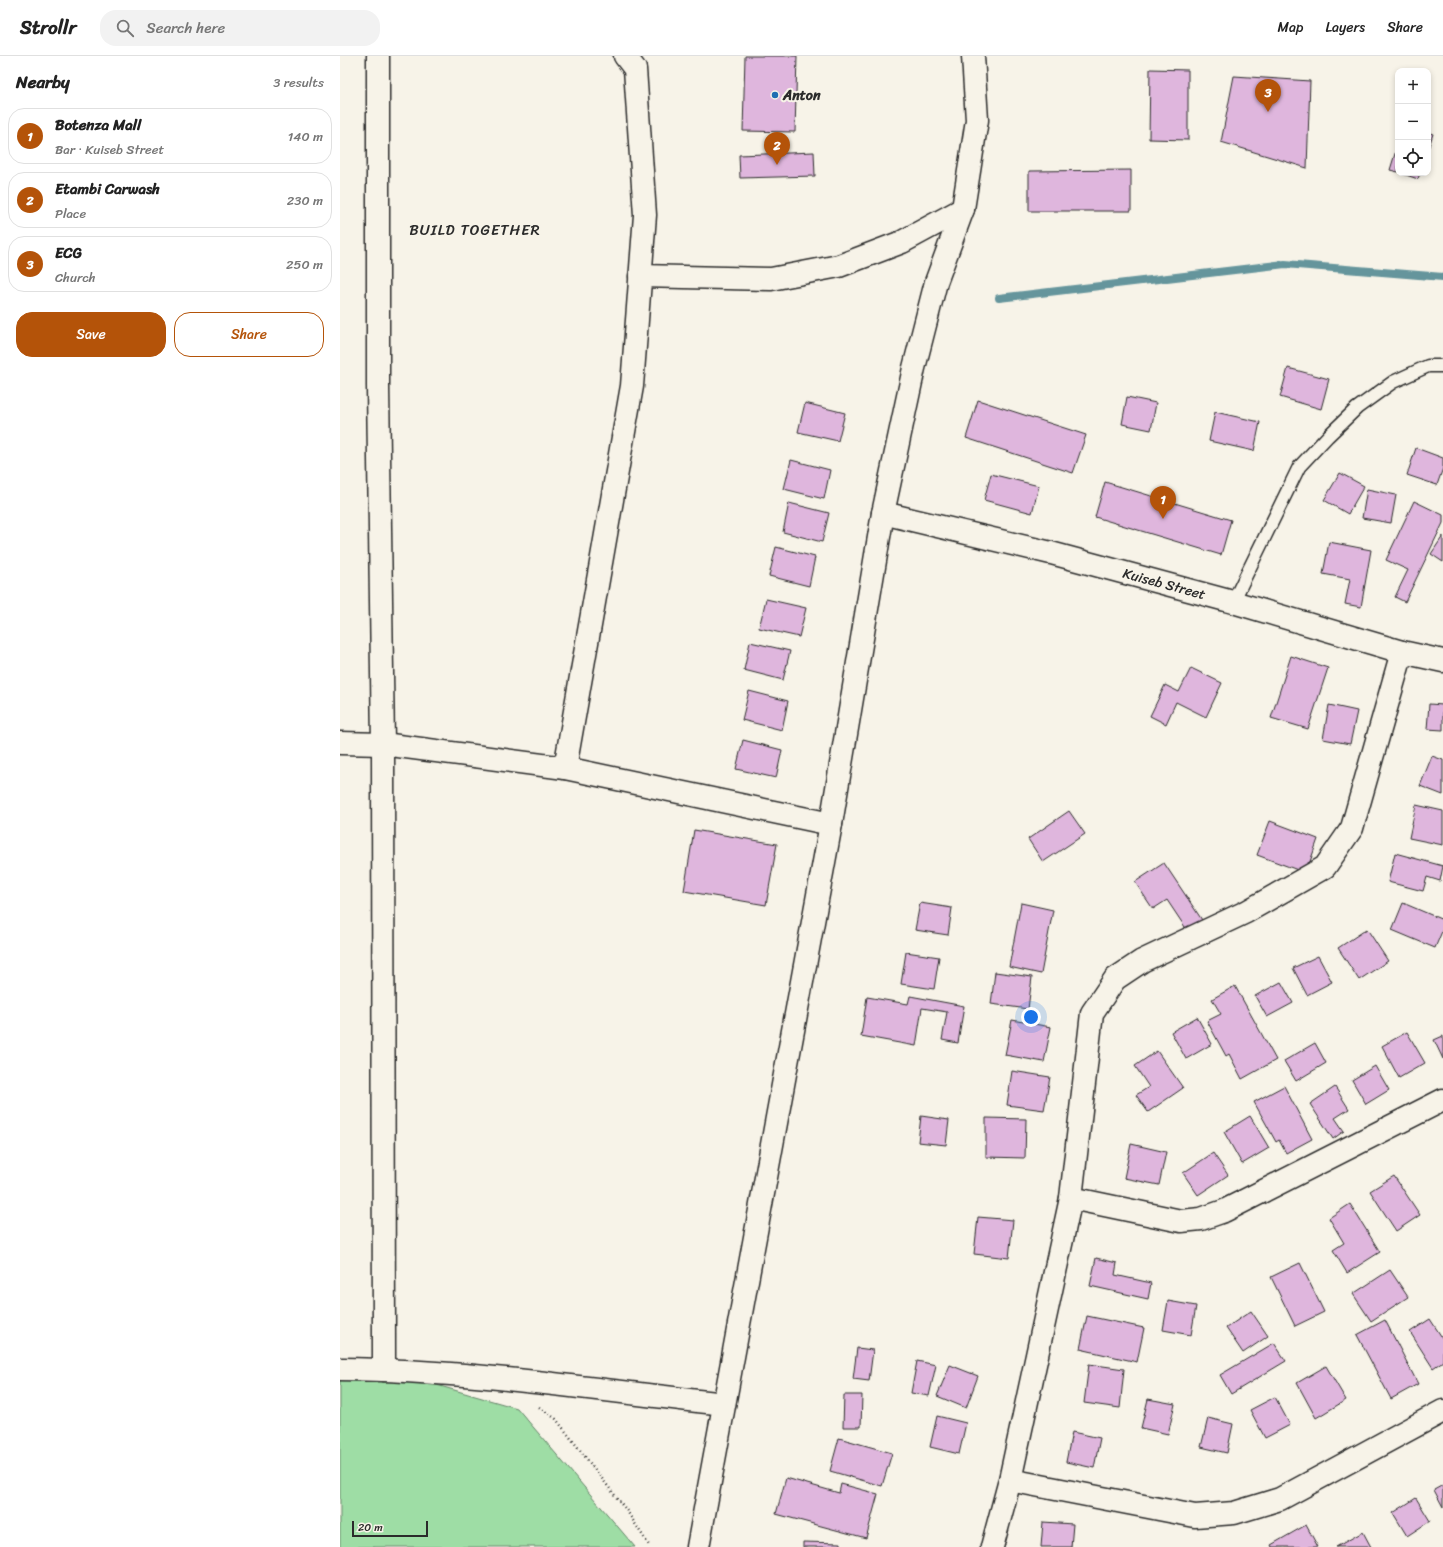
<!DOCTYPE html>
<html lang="en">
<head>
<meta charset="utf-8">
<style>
	body { margin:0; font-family:Sriracha,sans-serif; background:#f2f2f2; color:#222 }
	.controls { position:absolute; right:12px; top:12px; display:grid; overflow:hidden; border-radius:8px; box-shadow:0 2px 6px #0003 }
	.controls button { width:36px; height:36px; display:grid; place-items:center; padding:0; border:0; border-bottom:1px solid #e0e0e0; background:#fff; color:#222; font:20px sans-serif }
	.scale { position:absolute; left:12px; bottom:10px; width:76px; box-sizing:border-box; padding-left:4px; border:2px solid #2b2b2b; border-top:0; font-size:11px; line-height:14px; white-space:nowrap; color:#2b2b2b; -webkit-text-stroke:3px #f7f3e8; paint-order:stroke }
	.you { position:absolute; left:691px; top:961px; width:14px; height:14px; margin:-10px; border:3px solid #fff; border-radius:50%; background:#1a73e8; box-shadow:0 0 0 6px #1a73e833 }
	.badge { display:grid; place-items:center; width:26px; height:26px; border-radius:50%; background:#b45309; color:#fff; font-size:13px; font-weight:700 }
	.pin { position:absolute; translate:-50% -33px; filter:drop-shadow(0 1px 2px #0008) }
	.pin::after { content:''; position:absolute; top:21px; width:14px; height:12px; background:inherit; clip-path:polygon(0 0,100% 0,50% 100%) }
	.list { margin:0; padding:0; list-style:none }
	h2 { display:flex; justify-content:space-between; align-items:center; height:52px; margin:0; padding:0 16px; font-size:17px }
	h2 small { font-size:13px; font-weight:400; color:#767676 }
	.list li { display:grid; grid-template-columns:26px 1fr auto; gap:12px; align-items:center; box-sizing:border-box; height:56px; margin:0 8px 8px; padding:0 8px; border:1px solid #e0e0e0; border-radius:16px }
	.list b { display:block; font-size:15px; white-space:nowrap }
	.list p { margin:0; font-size:13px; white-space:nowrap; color:#767676 }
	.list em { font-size:13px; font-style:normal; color:#767676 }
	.actions { display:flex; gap:8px; padding:12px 16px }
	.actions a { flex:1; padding:9px 0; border:1px solid #b45309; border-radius:16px; text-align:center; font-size:14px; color:#b45309 }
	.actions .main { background:#b45309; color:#fff }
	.icon { flex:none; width:22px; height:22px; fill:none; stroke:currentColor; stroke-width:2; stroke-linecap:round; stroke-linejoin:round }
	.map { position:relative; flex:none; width:1103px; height:1491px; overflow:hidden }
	header { display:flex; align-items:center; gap:24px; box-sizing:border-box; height:56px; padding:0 20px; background:#fff; border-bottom:1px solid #e0e0e0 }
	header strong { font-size:19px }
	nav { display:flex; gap:22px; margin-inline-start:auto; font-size:14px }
	.search { width:280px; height:36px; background:#f2f2f2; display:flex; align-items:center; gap:10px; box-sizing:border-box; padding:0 14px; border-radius:16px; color:#767676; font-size:15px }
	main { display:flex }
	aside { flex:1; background:#fff }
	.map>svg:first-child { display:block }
	.green { fill:#9edda5; stroke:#648468 }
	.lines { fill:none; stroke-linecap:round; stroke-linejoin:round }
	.stream { stroke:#65959c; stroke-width:8 }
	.building { fill:#dfb6dd; stroke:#2b2b2b }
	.service-casing { stroke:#2b2b2b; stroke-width:15 }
	.minor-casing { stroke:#2b2b2b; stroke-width:25 }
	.path { stroke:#2b2b2b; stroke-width:2.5; stroke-dasharray:1 3; stroke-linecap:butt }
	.service { stroke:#f7f3e8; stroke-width:12 }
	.minor { stroke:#f7f3e8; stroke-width:22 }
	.poi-dot { fill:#1f6fb2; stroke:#f7f3e8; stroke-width:1.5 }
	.labels { text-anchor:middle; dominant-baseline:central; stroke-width:4; stroke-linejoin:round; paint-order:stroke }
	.poi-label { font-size:14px; font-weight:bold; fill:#2b2b2b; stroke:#f7f3e8; text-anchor:start }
	.street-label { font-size:14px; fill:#2b2b2b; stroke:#f7f3e8 }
	.neighbourhood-label { font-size:15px; letter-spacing:1px; fill:#2b2b2b; stroke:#f7f3e8 }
</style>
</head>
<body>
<header>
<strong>Strollr</strong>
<div class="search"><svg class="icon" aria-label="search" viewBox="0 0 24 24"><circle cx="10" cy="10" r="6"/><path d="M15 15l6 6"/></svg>Search here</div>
<nav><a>Map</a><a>Layers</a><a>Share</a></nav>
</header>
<main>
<aside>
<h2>Nearby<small>3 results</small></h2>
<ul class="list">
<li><span class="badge">1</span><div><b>Botenza Mall</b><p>Bar · Kuiseb Street</p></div><em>140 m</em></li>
<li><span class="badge">2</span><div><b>Etambi Carwash</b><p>Place</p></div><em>230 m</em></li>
<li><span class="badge">3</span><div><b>ECG</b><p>Church</p></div><em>250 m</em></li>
</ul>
<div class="actions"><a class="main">Save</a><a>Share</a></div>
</aside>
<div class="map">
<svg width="1103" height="1491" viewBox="0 0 1103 1491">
	<rect width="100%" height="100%" fill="#f7f3e8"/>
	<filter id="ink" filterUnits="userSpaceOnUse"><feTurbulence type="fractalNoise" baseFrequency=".025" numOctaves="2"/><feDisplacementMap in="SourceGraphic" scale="8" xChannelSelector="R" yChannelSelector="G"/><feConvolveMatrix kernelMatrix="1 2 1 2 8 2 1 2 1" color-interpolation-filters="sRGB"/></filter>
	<g filter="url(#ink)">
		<polygon class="green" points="0,1313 44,1314 177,1352 295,1491 0,1491"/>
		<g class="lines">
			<polyline class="stream" points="659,242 945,208 1103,221"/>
		</g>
		<g class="building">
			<polygon points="405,0 457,0 455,76 403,75"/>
			<polygon points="810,13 848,14 848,84 809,83"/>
			<polygon points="894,20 970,25 967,112 881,86"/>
			<polygon points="1088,76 1093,78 1088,93"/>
			<polygon points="1058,88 1058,116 1050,114"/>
			<polygon points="474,96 475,120 400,122 399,99"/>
			<polygon points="791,114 791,155 689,155 689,115"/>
			<polygon points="1060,117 1080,117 1078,123"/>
			<polygon points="948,312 989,323 981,353 940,341"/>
			<polygon points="787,341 816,347 811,374 782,368"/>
			<polygon points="638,344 746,379 733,417 626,382"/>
			<polygon points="465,347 505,357 498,385 458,376"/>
			<polygon points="875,356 920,366 914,395 869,385"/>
			<polygon points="1076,392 1103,402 1103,412 1097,429 1067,419"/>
			<polygon points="451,404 490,414 484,443 444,433"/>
			<polygon points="1000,417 1024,430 1008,458 984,444"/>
			<polygon points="651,418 699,430 692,457 644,444"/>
			<polygon points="765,426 891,464 881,499 755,461"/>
			<polygon points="1027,433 1056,439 1051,467 1022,462"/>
			<polygon points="1074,445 1103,459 1103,467 1065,546 1055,541 1068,514 1046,504"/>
			<polygon points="449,447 489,457 482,486 443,476"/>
			<polygon points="1103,480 1103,506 1091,498"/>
			<polygon points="989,486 1031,494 1021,551 1005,548 1010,523 983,518"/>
			<polygon points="436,491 475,501 469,530 429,520"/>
			<polygon points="426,543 466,552 459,581 419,572"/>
			<polygon points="410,586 450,595 443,624 404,614"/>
			<polygon points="951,600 988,612 968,673 931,662"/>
			<polygon points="851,612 882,627 866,661 836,646 826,668 810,660 825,629 839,636"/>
			<polygon points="409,635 448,645 442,674 402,664"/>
			<polygon points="1089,648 1103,649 1103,674 1087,673"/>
			<polygon points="989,649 1017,655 1010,688 983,683"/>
			<polygon points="403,684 442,694 436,722 396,713"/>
			<polygon points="1092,700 1103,704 1103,739 1080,730"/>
			<polygon points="1076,749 1103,755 1103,789 1069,782"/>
			<polygon points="729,755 745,778 703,806 688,783"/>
			<polygon points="930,765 978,783 966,817 917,799"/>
			<polygon points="354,774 437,788 426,849 344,835"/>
			<polygon points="1055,797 1103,810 1100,825 1087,821 1083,835 1048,826"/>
			<polygon points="824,807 866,870 851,880 827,844 813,853 795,826"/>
			<polygon points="580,847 612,852 608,879 575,874"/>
			<polygon points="681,847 713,854 701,918 669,911"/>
			<polygon points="1063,847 1103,864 1103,873 1095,892 1052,874"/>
			<polygon points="1027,873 1048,905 1019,924 998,892"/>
			<polygon points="566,896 599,901 594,933 561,928"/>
			<polygon points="978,900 992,926 967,939 953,912"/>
			<polygon points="655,916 692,921 688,953 651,948"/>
			<polygon points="941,926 953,947 927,961 915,940"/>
			<polygon points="895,930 936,1004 902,1023 889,998 886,1000 867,965 881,958 872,943"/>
			<polygon points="570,940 624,950 618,987 602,984 607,956 582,952 576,990 521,980 527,941 568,948"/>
			<polygon points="857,961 872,988 846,1003 831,976"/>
			<polygon points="672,964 711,971 704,1006 665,999"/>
			<polygon points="1067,976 1085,1007 1059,1022 1042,990"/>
			<polygon points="1103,980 1103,1003 1094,984"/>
			<polygon points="975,987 986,1007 956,1025 944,1005"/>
			<polygon points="817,995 843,1032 808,1056 796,1039 809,1031 795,1010"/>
			<polygon points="1035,1010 1049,1034 1026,1048 1012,1024"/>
			<polygon points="672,1015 710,1021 704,1054 667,1049"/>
			<polygon points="944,1030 972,1083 946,1097 939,1084 936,1086 914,1046"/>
			<polygon points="995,1031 1009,1053 995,1062 1004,1075 993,1083 970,1048"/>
			<polygon points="581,1060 609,1064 606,1089 578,1086"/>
			<polygon points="910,1060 929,1092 902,1108 884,1076"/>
			<polygon points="646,1062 686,1063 685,1102 646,1101"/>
			<polygon points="791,1088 826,1096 819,1129 784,1122"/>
			<polygon points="873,1097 888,1119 858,1139 843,1117"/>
			<polygon points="1054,1120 1080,1159 1056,1175 1030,1135"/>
			<polygon points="1010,1148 1040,1196 1007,1217 993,1194 1004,1187 989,1162"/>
			<polygon points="638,1161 673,1164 669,1202 634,1198"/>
			<polygon points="756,1202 777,1207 775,1219 811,1227 808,1243 750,1230"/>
			<polygon points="960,1207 984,1256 955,1270 931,1221"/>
			<polygon points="1050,1214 1068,1241 1031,1265 1013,1238"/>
			<polygon points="828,1245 856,1250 851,1279 823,1274"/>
			<polygon points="911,1255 928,1280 903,1297 886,1272"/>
			<polygon points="747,1260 804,1272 797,1306 740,1293"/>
			<polygon points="1090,1263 1103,1283 1103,1305 1093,1312 1070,1276"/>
			<polygon points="1045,1264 1078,1328 1051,1343 1017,1279"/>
			<polygon points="934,1287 946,1305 891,1338 880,1319"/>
			<polygon points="517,1292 533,1294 529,1325 513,1323"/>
			<polygon points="577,1305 596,1309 589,1340 571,1337"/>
			<polygon points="749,1308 784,1313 780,1352 744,1347"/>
			<polygon points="610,1309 638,1320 626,1352 597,1340"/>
			<polygon points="986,1310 1006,1344 976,1362 957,1327"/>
			<polygon points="504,1339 522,1339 521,1371 503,1371"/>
			<polygon points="935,1341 950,1369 925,1382 910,1354"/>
			<polygon points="808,1343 835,1348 828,1378 801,1372"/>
			<polygon points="597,1360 626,1367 619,1398 590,1391"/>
			<polygon points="868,1362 893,1368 887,1397 861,1391"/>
			<polygon points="732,1376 760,1382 754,1412 726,1406"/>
			<polygon points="499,1382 552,1397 542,1430 490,1415"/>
			<polygon points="446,1422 499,1437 501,1428 538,1438 526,1482 436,1458"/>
			<polygon points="1103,1429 1103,1451 1094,1434"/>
			<polygon points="1076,1442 1090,1465 1067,1480 1053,1457"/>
			<polygon points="703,1466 733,1468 731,1491 701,1491"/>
			<polygon points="966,1469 978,1491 932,1491 931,1489"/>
			<polygon points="1023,1476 1031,1491 996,1491"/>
			<polygon points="463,1486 501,1487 501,1491 463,1491"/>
		</g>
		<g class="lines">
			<g class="service-casing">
				<polyline id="service" points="893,546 959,411 988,380 1017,352 1053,326 1088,310 1103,310"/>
			</g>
			<g class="minor-casing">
				<g id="minor">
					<polyline points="38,0 38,330 43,688 44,1314"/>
					<polyline points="300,220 431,223 499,210 562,186 623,153"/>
					<path id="s1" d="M543,457L711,497L893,546L1062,596L1103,605"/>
					<polyline points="0,687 43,688 225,712 491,768"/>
					<polyline points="225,712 292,330 305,159 295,13 285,0"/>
					<polyline points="731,1142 841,1165 861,1163 884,1155 1103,1044"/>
					<path d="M0,1313C128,1314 257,1334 384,1348"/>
					<polyline points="670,1424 855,1460 894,1457 940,1443 1103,1355"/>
					<polyline points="358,1491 491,768 543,457 574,312 596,226 623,153 637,64 633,0"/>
					<polyline points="652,1491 670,1424 731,1142 752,957 775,923 802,905 906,856 985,811 1012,772 1062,596"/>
				</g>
			</g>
			<polyline class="path" points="199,1351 216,1363 287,1455 310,1491"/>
			<use href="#service" class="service"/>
			<use href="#minor" class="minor"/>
		</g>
	</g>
	<circle class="poi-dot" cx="435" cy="39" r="4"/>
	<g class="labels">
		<g class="poi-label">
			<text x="443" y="39">Anton</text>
		</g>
		<g class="street-label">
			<text stroke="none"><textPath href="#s1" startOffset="290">Kuiseb Street</textPath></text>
		</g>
		<g class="neighbourhood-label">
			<text x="135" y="174">BUILD TOGETHER</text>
		</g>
	</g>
</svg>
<div class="controls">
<button>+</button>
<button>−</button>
<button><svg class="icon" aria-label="locate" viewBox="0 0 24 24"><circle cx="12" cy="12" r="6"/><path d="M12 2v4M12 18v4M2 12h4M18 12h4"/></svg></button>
</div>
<div class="scale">20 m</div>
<div class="you"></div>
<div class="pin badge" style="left:823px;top:463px">1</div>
<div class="pin badge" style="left:437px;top:109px">2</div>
<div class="pin badge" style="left:928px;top:56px">3</div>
</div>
</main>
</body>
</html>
